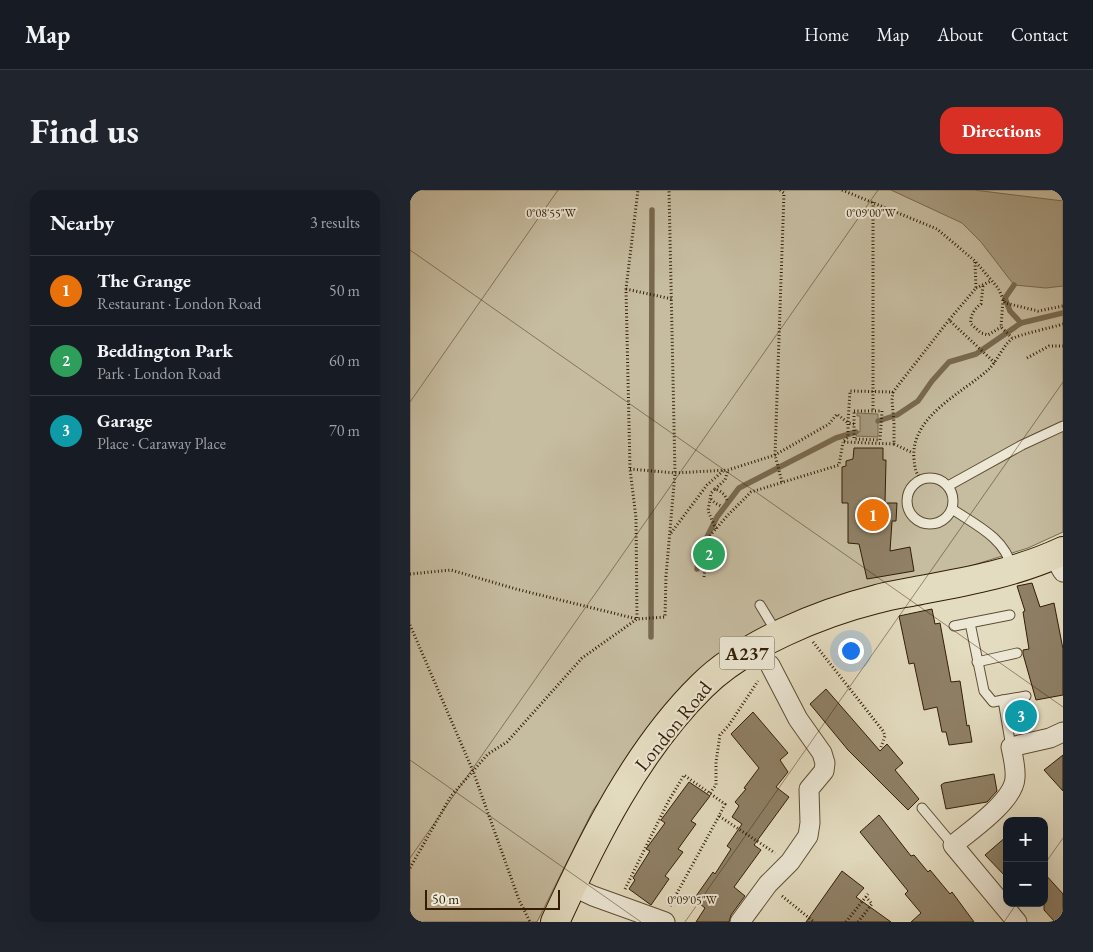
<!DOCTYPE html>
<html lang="en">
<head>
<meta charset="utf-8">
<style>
	body { margin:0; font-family:"EB Garamond",serif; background:#20242c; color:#f1f3f6 }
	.controls { position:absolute; right:15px; bottom:15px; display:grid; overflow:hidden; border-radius:10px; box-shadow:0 5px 20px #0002 }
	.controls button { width:45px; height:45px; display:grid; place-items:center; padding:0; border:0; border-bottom:1px solid #363941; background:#171b24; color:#f1f3f6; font:25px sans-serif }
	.scale { position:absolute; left:15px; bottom:12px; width:135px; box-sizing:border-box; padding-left:5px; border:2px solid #321d04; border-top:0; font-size:14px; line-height:18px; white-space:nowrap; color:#321d04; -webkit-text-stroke:4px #ede8d6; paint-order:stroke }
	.you { position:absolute; left:440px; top:460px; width:18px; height:18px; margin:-12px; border:4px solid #fff; border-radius:50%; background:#1a73e8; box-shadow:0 0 0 8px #1a73e833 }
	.badge { display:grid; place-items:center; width:32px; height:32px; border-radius:50%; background:#d93025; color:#fff; font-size:16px; font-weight:700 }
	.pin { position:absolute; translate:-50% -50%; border:2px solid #fff; box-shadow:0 1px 5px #0006 }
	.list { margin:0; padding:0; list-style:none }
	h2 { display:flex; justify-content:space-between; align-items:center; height:65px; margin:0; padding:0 20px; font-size:21px }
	h2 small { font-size:16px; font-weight:400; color:#9ea1a6 }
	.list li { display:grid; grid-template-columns:32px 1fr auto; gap:15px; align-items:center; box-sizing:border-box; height:70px; padding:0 20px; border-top:1px solid #363941 }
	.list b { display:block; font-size:19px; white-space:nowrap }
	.list p { margin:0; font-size:16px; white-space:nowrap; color:#9ea1a6 }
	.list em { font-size:16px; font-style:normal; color:#9ea1a6 }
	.map { position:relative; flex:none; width:653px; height:732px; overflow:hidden; border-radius:15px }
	header { display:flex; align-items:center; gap:30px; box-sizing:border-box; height:70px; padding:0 25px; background:#171b24; border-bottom:1px solid #363941 }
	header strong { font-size:24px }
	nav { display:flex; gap:28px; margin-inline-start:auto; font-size:18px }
	.intro { display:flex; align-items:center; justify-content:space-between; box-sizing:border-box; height:120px; padding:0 30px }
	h1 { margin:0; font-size:35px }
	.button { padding:12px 22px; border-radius:15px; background:#d93025; color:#fff; font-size:18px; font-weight:700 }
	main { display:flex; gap:30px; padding:0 30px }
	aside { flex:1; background:#171b24; border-radius:15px; box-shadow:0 5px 20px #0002 }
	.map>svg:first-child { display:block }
	.green { fill:#c6bca0; stroke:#7c6c52 }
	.water { fill:#a79b80; stroke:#78694e }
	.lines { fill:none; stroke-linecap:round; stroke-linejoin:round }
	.stream { stroke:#78694e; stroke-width:5.5 }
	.building { fill:#8f8066; stroke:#321d04 }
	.lane-casing { stroke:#5e4d33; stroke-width:11 }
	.street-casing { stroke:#5e4d33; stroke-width:21 }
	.primary-casing { stroke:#321d04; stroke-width:30 }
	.path { stroke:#321d04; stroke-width:3; stroke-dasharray:1 2.5; stroke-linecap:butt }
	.lane { stroke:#ede8d6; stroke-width:9 }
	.street { stroke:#ede8d6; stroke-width:19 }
	.primary { stroke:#e4dcc0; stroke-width:28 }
	.ticks { fill:none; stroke:#321d04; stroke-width:1; stroke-opacity:0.45 }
	.labels { text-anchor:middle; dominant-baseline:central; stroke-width:4; stroke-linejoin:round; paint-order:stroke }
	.shield { fill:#ede8d6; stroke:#6a5a43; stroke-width:1 }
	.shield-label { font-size:19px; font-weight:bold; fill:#321d04 }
	.street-label { font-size:20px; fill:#321d04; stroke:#ede8d6 }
	.ticks-label { font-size:12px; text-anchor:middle; fill:#321d04; stroke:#ede8d6; stroke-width:4; stroke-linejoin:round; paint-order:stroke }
</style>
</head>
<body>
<header>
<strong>Map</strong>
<nav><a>Home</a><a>Map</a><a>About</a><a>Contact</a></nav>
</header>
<div class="intro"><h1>Find us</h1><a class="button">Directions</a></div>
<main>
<aside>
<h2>Nearby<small>3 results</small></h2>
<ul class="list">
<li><span class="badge" style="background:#e8710a">1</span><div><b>The Grange</b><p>Restaurant · London Road</p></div><em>50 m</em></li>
<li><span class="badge" style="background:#2e9e5b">2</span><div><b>Beddington Park</b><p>Park · London Road</p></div><em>60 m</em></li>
<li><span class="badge" style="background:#0f9aa8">3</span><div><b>Garage</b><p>Place · Caraway Place</p></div><em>70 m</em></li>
</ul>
</aside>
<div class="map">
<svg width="653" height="732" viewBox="0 0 653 732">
	<rect width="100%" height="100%" fill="#e4dcc0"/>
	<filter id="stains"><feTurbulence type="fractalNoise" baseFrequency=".004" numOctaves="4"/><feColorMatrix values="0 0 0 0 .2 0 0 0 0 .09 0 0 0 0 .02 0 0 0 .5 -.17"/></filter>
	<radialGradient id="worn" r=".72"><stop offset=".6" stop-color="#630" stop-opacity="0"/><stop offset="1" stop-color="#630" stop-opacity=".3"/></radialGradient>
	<polygon class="green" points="0,0 653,0 653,342 618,358 512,391 454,402 247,530 183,620 127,732 0,732"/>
	<g class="water">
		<polygon points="481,0 564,0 653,11 653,96 636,98 604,95 571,52 552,33"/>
		<polygon points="447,223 468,224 468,247 446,246 446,242 450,242 450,226 447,226"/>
	</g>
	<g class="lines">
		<g class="stream">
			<polyline points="604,95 595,108 600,121 611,133"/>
			<polyline points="468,231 487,225 508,211 522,191 539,172 566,164 611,133 653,123"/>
			<polyline points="287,379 290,361 307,327 329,298 426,248 446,242"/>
			<polyline points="241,447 242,20"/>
		</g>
	</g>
	<g class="building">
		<polygon points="444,258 473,258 473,270 476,270 475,313 487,313 486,331 482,331 480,361 500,357 504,381 457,389 449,354 438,353 438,313 432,313 432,277 436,276 436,271 443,269"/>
		<polygon points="622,393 630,417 644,413 653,459 653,505 626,510 613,464 613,460 619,459 613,422 615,421 607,396"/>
		<polygon points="522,419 525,434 530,433 541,492 550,491 557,536 559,535 562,552 539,555 536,542 532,542 527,517 514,520 504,473 499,474 489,426"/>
		<polygon points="416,499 470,561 477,554 493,573 485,580 509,609 498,620 438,560 400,514"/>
		<polygon points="343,522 378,563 370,570 378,582 366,597 379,607 344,655 351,660 324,697 335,706 321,725 319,732 286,732 295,718 284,709 303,682 305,684 321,659 317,656 332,634 322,627 329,616 325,612 336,599 334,598 349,578 321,544"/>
		<polygon points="653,565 653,601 634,580"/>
		<polygon points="584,584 587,601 577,612 536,619 531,595 534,593"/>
		<polygon points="279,592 300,606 281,631 286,634 268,659 273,662 255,686 259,689 241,715 219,699 225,690 223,688 240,661 236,659 255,633 251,630"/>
		<polygon points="469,625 501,666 504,665 518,682 520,680 540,704 542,702 564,732 501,732 511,723 495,704 498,701 450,642"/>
		<polygon points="597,646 597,688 575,665"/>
		<polygon points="432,681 454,698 446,707 481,732 396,732"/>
		<polygon points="634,683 653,704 653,732 645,732 634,720"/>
	</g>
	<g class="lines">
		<g class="lane-casing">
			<g id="lane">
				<circle cx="520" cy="311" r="23"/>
				<polyline points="538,296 612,255 653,236"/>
				<path d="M542,319C566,335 595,348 602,378"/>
				<polyline points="350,415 367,443"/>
				<polyline points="560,433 574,501 583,512 593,510 601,557"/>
				<polyline points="544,436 600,425"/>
				<polyline points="567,472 607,463"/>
				<polyline points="593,510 616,506"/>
				<polyline points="512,618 543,655"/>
			</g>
		</g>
		<g class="street-casing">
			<g id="street">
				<polyline points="643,365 653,382"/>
				<polyline points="162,696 183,706 255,732"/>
				<polyline points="330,732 358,694 380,672 398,646 400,633 399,599 414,581 415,573 412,563 388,529 360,475"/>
				<path d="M607,732L543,655C560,641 604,611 605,588C606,578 603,567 601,557L640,548L653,542"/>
			</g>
		</g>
		<g class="primary-casing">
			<path id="primary" d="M145,732C183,649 227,560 292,496C334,454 411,423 467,409C481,405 497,403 511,400C560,391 608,382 653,361"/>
		</g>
		<g class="path">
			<polyline points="370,0 374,3 365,265 372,292"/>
			<polyline points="432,0 527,39 565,71 588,98 595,113 628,121 653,116"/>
			<polyline points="463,12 463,221"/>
			<polyline points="565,72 566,98 539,130 585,173"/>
			<path d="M573,96L571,114C564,119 560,126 561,134L571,143L578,145L591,137"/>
			<polyline points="566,98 581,91"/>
			<polyline points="216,99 262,109"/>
			<polyline points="593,110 591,137 602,148"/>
			<polyline points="617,168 639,156 653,156"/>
			<polygon points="444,221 472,221 470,250 444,249"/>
			<polyline points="444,234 438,233 438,247 433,252 484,254 484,234 482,210 483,202"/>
			<polyline points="484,254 503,263"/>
			<polyline points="220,279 265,283 318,280 365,265 419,234 427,224 438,233 440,201 483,202 539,130"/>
			<path d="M511,289C505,282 505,278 504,269C500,226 553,203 579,179C587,171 594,154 602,149C607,145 644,137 653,134"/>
			<polyline points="305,299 315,290 318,280"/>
			<polyline points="301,309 305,313 311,316"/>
			<path d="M306,339L298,321L301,303L305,299C311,301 316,305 317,311"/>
			<polyline points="261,343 297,295 313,281"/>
			<polyline points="0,384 41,380 106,399 227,429 226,328 220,279 216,99 228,0"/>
			<polyline points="294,387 298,348 317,326 341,302 429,275 433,252"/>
			<polyline points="0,435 63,581 109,710 120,732"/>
			<polyline points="403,452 473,541 475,546 471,557"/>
			<polyline points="300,603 306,595 306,572 310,545 319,535 348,491"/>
			<polyline points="0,678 41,606 78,564 97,552 172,468 227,429 255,427 256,386 265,283 259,0"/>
			<polyline points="215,699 258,612 274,585 315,614 309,626 365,663"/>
			<polyline points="372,706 404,732"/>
			<polyline points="260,716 309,626"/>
			<polyline points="436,732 458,704"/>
			<polyline points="448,732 462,714 456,707"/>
		</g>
		<use href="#lane" class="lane"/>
		<use href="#street" class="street"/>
		<use href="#primary" class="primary"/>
	</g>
	<path class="ticks" d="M644,0L653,7M0,60L653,517M0,212L148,0M0,570L231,732M0,668L468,0M634,675L653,648M275,732L653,192M594,732L607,713"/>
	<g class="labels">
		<rect class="shield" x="309.5" y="446.5" width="55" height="33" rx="4"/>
		<g class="shield-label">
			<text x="337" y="463">A237</text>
		</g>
		<g class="street-label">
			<text transform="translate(263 536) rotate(-51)">London Road</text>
		</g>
	</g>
	<g class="ticks-label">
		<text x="141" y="27">0°08'55"W</text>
		<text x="461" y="27">0°09'00"W</text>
		<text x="282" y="714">0°09'05"W</text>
	</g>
	<rect width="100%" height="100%" filter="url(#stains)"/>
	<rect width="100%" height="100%" fill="url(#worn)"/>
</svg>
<div class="controls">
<button>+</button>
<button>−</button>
</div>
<div class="scale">50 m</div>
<div class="you"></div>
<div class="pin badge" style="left:463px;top:325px;background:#e8710a">1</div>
<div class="pin badge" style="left:299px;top:364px;background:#2e9e5b">2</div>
<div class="pin badge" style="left:611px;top:526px;background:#0f9aa8">3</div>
</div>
</main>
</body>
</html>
